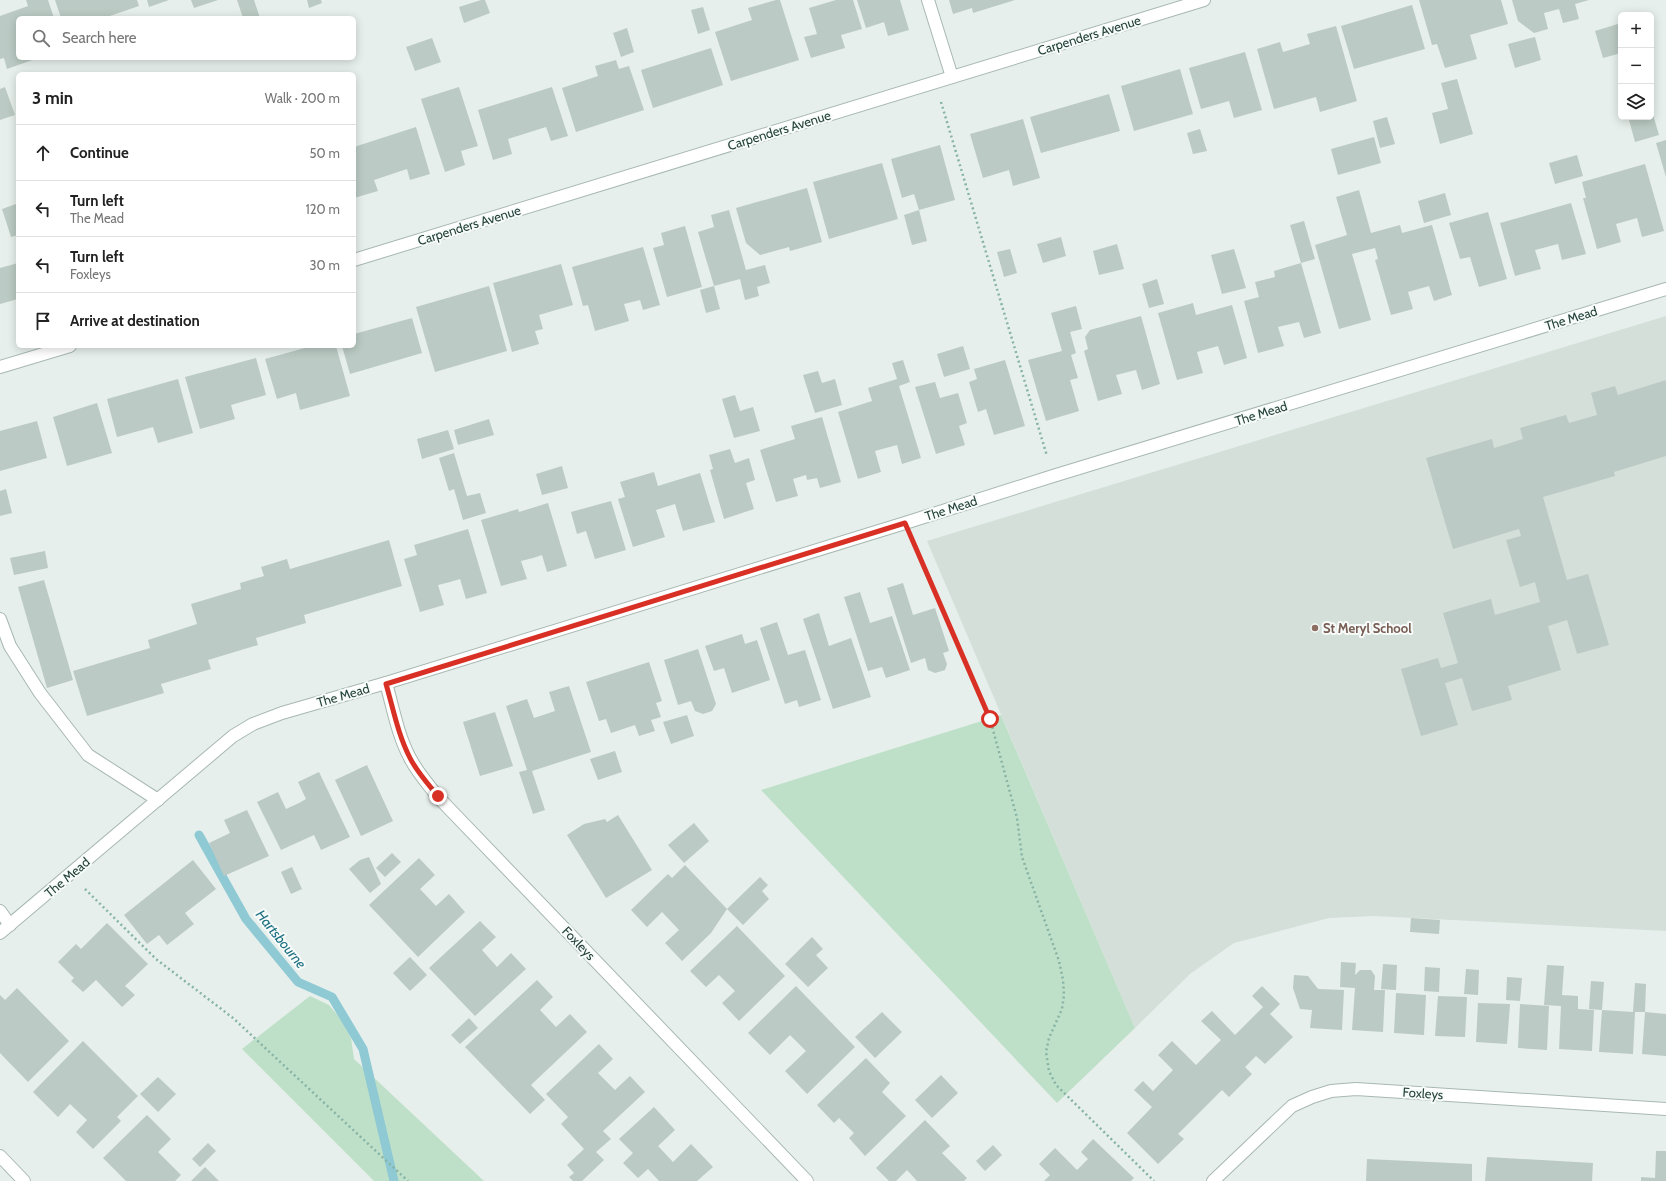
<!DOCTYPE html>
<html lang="en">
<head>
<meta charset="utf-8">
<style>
	body { margin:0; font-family:Cabin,sans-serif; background:#f6f6f6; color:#222 }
	.controls { position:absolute; right:12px; top:12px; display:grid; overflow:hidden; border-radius:6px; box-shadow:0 2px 10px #0003 }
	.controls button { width:36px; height:36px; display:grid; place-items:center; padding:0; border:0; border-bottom:1px solid #e0e0e0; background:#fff; color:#222; font:20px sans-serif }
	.stop { position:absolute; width:12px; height:12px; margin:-9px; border:3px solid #d93025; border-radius:50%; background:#fff }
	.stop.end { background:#d93025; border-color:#fff; box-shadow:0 1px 4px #0008 }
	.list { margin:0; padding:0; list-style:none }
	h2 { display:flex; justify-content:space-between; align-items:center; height:52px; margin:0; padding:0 16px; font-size:17px }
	h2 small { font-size:13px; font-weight:400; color:#767676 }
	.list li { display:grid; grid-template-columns:26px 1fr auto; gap:12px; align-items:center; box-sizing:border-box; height:56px; padding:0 16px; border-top:1px solid #e0e0e0 }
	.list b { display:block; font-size:15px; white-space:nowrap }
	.list p { margin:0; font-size:13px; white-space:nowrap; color:#767676 }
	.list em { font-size:13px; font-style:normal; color:#767676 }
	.icon { flex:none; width:22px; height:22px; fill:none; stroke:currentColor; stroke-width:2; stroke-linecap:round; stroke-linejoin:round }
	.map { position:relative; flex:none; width:1666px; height:1181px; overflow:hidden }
	.search { position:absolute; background:#fff; box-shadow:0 2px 10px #0003; left:16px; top:16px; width:340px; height:44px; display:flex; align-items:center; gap:10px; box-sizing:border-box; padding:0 14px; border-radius:6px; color:#767676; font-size:15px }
	.panel { position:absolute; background:#fff; box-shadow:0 2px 10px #0003; left:16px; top:72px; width:340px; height:276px; border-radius:6px }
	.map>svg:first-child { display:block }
	.built { fill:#d4dfda }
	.green { fill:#bfe0c8 }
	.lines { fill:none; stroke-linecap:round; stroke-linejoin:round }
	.stream { stroke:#8ec9d4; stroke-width:9 }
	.building { fill:#bbcac4 }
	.lane-casing { stroke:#a8b8b2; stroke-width:14 }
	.street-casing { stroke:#a8b8b2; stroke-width:14 }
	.path { stroke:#86b3a5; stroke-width:2.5; stroke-dasharray:2 3; stroke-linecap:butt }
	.lane { stroke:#fff; stroke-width:12 }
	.street { stroke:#fff; stroke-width:12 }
	.route { stroke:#d93025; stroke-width:5 }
	.education-dot { fill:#8d6e63; stroke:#f7fbf9; stroke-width:1.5 }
	.labels { text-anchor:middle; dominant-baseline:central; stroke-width:4; stroke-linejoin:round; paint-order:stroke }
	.street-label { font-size:13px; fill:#24423a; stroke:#f7fbf9 }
	.education-label { font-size:13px; font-weight:bold; fill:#785e54; stroke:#f7fbf9; text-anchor:start }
	.water-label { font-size:14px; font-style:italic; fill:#1c6f80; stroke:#f7fbf9 }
</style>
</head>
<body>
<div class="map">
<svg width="1666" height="1181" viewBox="0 0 1666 1181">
	<rect width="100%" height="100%" fill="#e6efeb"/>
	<polygon class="built" points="1666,316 1666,931 1374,916 1329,918 1234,943 1190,974 1135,1028 927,541"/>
	<g class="green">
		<polygon points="1001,715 1135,1028 1057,1103 761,790"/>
		<polygon points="310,996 329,1005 340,1018 351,1038 354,1059 484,1181 374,1181 242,1049"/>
	</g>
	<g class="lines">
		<polyline class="stream" points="199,835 246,919 298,982 332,997 363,1049 394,1181"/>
	</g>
	<g class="building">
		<polygon points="26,0 48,0 54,18 18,18 18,58 38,58 7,69 4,58 0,59 0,16 28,6"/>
		<polygon points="55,0 137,0 139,6 104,18 61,18"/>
		<polygon points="147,0 169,0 149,7"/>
		<polygon points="191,0 218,0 194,8"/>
		<polygon points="237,0 254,0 260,18 243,18"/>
		<polygon points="307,0 321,0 322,3 309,8"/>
		<polygon points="481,0 485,0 490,13 464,23 459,7"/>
		<polygon points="776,0 780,0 799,60 731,81 715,32 752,20 748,8"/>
		<polygon points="836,0 853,0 862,29 841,35 845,48 811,58 804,37 817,34 809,8"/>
		<polygon points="857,0 900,0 909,30 888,36 884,22 866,28"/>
		<polygon points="949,0 1015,0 973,13 972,8 953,14"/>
		<polygon points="1419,0 1501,0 1508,24 1470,35 1477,59 1445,68 1437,44 1432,45"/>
		<polygon points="1512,0 1589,0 1575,4 1579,19 1563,23 1559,9 1544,13 1548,29 1534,33 1518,21"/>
		<polygon points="1412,5 1425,49 1354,69 1341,26"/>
		<polygon points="703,7 710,30 698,34 691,10"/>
		<polygon points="1621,23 1621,53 1603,58 1595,31"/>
		<polygon points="1336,26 1357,101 1320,112 1316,97 1274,109 1257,49 1280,42 1283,52 1310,44 1307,34"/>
		<polygon points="627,28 634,52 621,57 613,33"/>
		<polygon points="1535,37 1541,60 1515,68 1508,44"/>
		<polygon points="432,38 441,62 415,71 406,47"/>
		<polygon points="711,48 723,85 653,108 641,70"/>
		<polygon points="1245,52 1262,110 1234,118 1229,101 1201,109 1189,68"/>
		<polygon points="616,60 619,69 629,66 644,110 576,132 562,88 598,76 595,66"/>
		<polygon points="1180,69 1193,114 1134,131 1121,86"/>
		<polygon points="1457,79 1473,134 1440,144 1432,113 1448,109 1441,83"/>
		<polygon points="5,87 15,115 0,120 0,89"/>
		<polygon points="459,87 478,146 461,151 465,165 445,172 421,99"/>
		<polygon points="552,87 568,136 551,141 546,127 508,139 512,154 493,160 478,110"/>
		<polygon points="1109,94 1120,131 1041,153 1030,117"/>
		<polygon points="1651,108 1659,135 1635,142 1629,120 1640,117 1651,117"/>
		<polygon points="1387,117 1395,144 1380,148 1373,121"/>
		<polygon points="1023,119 1040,178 1013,186 1009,170 983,178 970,134"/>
		<polygon points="416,127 430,174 410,180 407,169 374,180 378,191 354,198 354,147"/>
		<polygon points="1200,129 1207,151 1193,154 1187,133"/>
		<polygon points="1374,137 1381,163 1338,175 1331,149"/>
		<polygon points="1666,140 1666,177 1656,143"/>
		<polygon points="940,145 955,200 919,210 914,194 902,198 891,159"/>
		<polygon points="1577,155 1583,176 1555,184 1549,163"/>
		<polygon points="882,163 898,219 829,239 813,182"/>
		<polygon points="1645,164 1664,231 1642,237 1637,218 1616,224 1621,242 1597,249 1583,198 1586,198 1582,182"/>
		<polygon points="807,188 822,242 790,251 789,247 760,255 746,243 736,208"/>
		<polygon points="1359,190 1371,233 1400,225 1402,233 1432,225 1452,295 1434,301 1429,286 1408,292 1413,309 1391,315 1375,260 1378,259 1375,248 1352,254 1371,320 1339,329 1315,245 1347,235 1336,197"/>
		<polygon points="1445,193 1451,215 1424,223 1418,201"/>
		<polygon points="1571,203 1586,254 1562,260 1558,244 1535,250 1541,269 1515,276 1500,223"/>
		<polygon points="16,204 18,209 18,235 11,237 2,209"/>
		<polygon points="729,210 746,270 765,265 770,283 757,287 759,296 745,300 740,279 714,286 698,232 714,227 711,215"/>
		<polygon points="919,210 927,241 912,245 904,215"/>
		<polygon points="1488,212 1507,279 1479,287 1470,257 1460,259 1449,223"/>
		<polygon points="1304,221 1315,259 1301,263 1321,333 1304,338 1299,322 1278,327 1284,346 1258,353 1244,301 1259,297 1255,282 1275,277 1274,271 1301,263 1290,225"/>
		<polygon points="685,226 702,287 667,297 653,248 664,245 661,233"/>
		<polygon points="1061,237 1066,256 1043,263 1037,244"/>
		<polygon points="1117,244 1124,269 1099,275 1093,251"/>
		<polygon points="643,247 660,305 643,310 640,300 624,304 629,321 595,331 588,305 583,306 572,267"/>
		<polygon points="1010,249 1017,273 1004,277 997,252"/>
		<polygon points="1234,249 1246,288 1222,294 1211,255"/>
		<polygon points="18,263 18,299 0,304 0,268"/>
		<polygon points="561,264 573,305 539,315 543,329 535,331 539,344 512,352 493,283"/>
		<polygon points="1157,279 1164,304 1149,308 1142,284"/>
		<polygon points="489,286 507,351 435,372 416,307"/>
		<polygon points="714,286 720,309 706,313 700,290"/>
		<polygon points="1193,303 1196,315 1232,305 1247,358 1224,365 1218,346 1197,352 1203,373 1177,380 1158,313"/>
		<polygon points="1076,306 1082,329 1070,332 1076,353 1071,355 1078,378 1070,380 1079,411 1046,421 1028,360 1062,351 1051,313"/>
		<polygon points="1141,316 1160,384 1142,390 1136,370 1116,375 1122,394 1098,401 1084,351 1088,349 1085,337 1090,330"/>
		<polygon points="412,318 422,353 350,374 342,346 354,346 354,334"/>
		<polygon points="312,346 336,346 350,396 300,410 296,393 277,399 265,359"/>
		<polygon points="963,346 970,369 944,377 937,354"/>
		<polygon points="256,358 266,395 231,405 235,419 200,429 185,377"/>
		<polygon points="903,360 910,382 899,386 921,458 902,464 897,445 875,451 881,472 858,479 838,412 872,401 868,388 897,379 892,363"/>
		<polygon points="1005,360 1025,426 994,435 986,409 978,412 969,382 977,379 974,369"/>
		<polygon points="818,371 822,383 835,379 842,405 815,413 803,375"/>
		<polygon points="178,379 193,433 158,443 153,427 117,437 107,399"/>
		<polygon points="1666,380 1666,456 1614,472 1615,476 1543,497 1567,580 1588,574 1609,645 1577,654 1567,620 1548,626 1561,670 1508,686 1512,700 1472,711 1462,678 1445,683 1458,725 1421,736 1401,669 1438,658 1441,668 1458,663 1443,613 1491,599 1495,615 1540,602 1535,582 1520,587 1506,540 1521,536 1519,529 1453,549 1426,458 1492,439 1494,448 1523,439 1520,428 1566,415 1569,423 1597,415 1591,393 1615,386 1618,395"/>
		<polygon points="935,382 940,398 958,393 967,423 959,426 965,445 936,454 915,387"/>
		<polygon points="735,395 740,411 753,407 760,431 734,438 722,399"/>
		<polygon points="97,403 112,453 67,466 53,417"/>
		<polygon points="822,417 841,482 820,488 817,478 807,480 806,475 793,479 798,496 776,502 760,450 795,439 791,426"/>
		<polygon points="489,419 494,435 458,445 454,430"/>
		<polygon points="37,421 47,458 0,471 0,431"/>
		<polygon points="448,430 454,449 422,459 417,439"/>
		<polygon points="730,449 735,463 749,458 755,480 746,483 754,509 724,519 710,470 713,469 709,455"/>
		<polygon points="454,453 467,496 480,493 486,513 463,520 454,489 449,491 439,458"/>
		<polygon points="562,466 568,488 542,495 536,474"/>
		<polygon points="654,472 658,486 700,473 715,522 683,531 675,504 656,510 665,537 633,547 618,499 625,497 620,482"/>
		<polygon points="6,489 12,513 0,516 0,491"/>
		<polygon points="611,501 626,550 595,559 586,531 577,534 571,512"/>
		<polygon points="548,503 567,566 547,572 542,555 533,558 521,561 527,579 501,586 481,520 518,509 519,512"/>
		<polygon points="468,529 487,593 466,599 460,579 450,582 438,585 444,605 420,612 404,559 417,555 414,545"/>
		<polygon points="389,540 402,586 304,615 306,623 256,638 258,645 208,660 211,669 161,684 164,693 87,716 73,671 150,648 148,640 197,624 191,604 241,589 240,583 264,576 261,567 287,559 290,569"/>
		<polygon points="45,551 48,568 14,575 10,558"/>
		<polygon points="44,580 73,680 47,688 18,587"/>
		<polygon points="903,583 913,615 935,608 949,651 943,653 947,664 945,670 935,673 928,670 925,658 911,663 887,588"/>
		<polygon points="860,592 870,623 892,616 910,670 886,678 882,667 868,671 844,597"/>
		<polygon points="819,613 829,646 851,638 871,697 833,709 803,619"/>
		<polygon points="777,622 788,655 805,650 821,700 799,707 797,700 785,704 760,628"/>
		<polygon points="742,634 745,644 757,640 770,680 732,693 724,668 714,671 705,646"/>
		<polygon points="698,649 716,704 712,711 703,714 695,711 691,701 678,705 664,660"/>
		<polygon points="649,662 662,701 656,703 661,717 651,720 655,731 639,736 635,725 611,733 606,719 599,721 586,682"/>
		<polygon points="569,686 591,752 532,771 545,810 533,814 519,772 527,770 506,706 527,699 534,718 555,711 549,692"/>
		<polygon points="495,712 513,766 480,776 463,722"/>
		<polygon points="687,715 694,736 671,744 663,722"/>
		<polygon points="615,751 622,772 598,780 590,759"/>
		<polygon points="367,765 393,821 361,836 335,780"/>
		<polygon points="319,772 350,837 321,850 314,835 281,850 257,802 278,792 286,809 299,803 306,799 298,782"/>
		<polygon points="247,810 269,856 224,876 209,843 230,833 224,820"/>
		<polygon points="618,815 652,870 606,898 567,835 584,824 605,819 607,822"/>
		<polygon points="694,823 709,841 684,863 668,845"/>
		<polygon points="392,853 401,862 385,877 376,868"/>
		<polygon points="369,857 381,884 370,893 349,869 360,860"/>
		<polygon points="419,858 435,875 420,889 436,906 449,894 465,912 418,957 369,905"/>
		<polygon points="193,860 216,889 185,913 194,924 167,945 159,935 147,944 124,915"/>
		<polygon points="685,865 727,909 760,877 768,885 762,891 769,899 743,925 727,909 711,933 682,961 665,943 679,930 662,912 647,927 631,910 668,874 672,878"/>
		<polygon points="292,867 302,889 291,894 281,872"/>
		<polygon points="1411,918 1440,920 1439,934 1410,932"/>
		<polygon points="480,921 496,937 482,950 497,967 511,953 526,969 475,1016 429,968"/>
		<polygon points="107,923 148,964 125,986 135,995 122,1007 96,980 83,992 71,981 74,978 58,962 76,944 81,949"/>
		<polygon points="737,926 785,976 739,1021 722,1003 735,991 719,975 706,987 690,971"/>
		<polygon points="812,937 823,949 816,955 828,968 808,987 785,964"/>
		<polygon points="410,957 427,975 410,991 393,973"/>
		<polygon points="1341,962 1356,963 1355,975 1360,970 1371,970 1375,976 1374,990 1385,990 1383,1032 1352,1030 1355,988 1340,987"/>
		<polygon points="1383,964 1397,965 1396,990 1381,989"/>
		<polygon points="1547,965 1564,966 1562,995 1578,996 1578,1009 1594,1010 1592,1051 1559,1049 1561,1006 1544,1005"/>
		<polygon points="1425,967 1440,968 1439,992 1424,991"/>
		<polygon points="1466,969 1479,970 1478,995 1464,994"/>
		<polygon points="1294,975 1308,976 1318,989 1344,990 1342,1030 1310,1028 1312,1010 1300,1009 1293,988"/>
		<polygon points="1507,977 1522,978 1520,1001 1506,1000"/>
		<polygon points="537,980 553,997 540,1010 556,1027 570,1014 587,1032 531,1085 545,1100 530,1114 465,1047"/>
		<polygon points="1591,981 1604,982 1602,1010 1589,1009"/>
		<polygon points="1635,983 1646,984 1645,1012 1666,1014 1666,1056 1642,1054 1645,1012 1635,1012 1633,1054 1599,1052 1602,1010 1633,1012"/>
		<polygon points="796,986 855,1047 807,1094 785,1071 806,1051 790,1035 770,1055 748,1033"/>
		<polygon points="1262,986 1280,1004 1270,1014 1293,1037 1265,1064 1256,1056 1245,1067 1252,1074 1229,1097 1222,1090 1178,1134 1184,1139 1158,1164 1127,1133 1152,1107 1134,1090 1143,1081 1153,1091 1173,1070 1158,1055 1172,1041 1196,1065 1221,1040 1201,1021 1212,1011 1235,1035 1263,1007 1252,996"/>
		<polygon points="17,988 69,1041 28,1082 0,1053 0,995 5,1000"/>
		<polygon points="1396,993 1426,995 1424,1035 1394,1033"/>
		<polygon points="1438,996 1467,997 1465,1037 1435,1036"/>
		<polygon points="1478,1003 1510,1004 1507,1044 1476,1042"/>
		<polygon points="1520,1004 1549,1006 1547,1050 1518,1048"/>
		<polygon points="882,1012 902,1032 875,1058 855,1037"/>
		<polygon points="469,1018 478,1028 460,1044 451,1035"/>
		<polygon points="83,1041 138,1096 117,1117 121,1121 93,1149 76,1132 87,1120 70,1104 58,1117 33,1092"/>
		<polygon points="599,1044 613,1059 598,1073 615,1090 630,1076 645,1092 603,1131 611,1139 596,1152 604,1160 582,1181 573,1181 569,1177 574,1173 567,1165 584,1149 561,1124 568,1117 546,1094"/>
		<polygon points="866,1058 890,1083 882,1092 906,1116 865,1156 849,1138 854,1133 839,1118 834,1123 817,1105"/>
		<polygon points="941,1075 958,1093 932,1118 915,1100"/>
		<polygon points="158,1077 176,1094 158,1112 140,1094"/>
		<polygon points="654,1107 675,1130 658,1146 673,1162 691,1144 713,1167 697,1181 659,1181 648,1169 638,1178 623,1163 633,1153 619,1139"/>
		<polygon points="147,1115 171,1139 158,1152 181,1175 175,1181 126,1181 103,1158"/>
		<polygon points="925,1120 950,1146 942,1153 967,1178 964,1181 917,1181 907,1170 896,1181 889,1181 876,1168"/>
		<polygon points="1093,1139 1134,1178 1131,1181 1044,1181 1050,1175 1039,1164 1055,1148 1077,1170 1088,1159 1081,1152"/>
		<polygon points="208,1143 216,1151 200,1167 192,1159"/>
		<polygon points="993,1145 1002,1155 985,1171 976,1161"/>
		<polygon points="1656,1151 1666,1151 1666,1181 1641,1181 1641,1177 1655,1178"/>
		<polygon points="1487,1157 1593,1163 1592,1181 1485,1181"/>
		<polygon points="1367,1159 1472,1164 1472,1181 1366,1181"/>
		<polygon points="205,1167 219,1181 191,1181"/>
	</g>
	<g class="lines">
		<g class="lane-casing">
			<g id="lane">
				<polyline points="0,619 10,646 40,693 88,755 158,800"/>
				<polyline points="0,911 10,925"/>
			</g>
		</g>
		<g class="street-casing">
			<g id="street">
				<polyline points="928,0 952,77"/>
				<polyline points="354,260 1204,0"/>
				<polyline points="0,367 70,346"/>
				<path d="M386,683C393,708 398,736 410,758C417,772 428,784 438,797L807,1181"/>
				<polyline points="0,933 233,736 253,724 282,713 386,683 905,523 1053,476 1666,289"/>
				<polyline points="0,1156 24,1181"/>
				<polyline points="1213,1181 1292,1106 1312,1097 1331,1091 1356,1089 1666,1109"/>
			</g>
		</g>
		<g class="path">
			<polyline points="941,102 1047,456"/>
			<polyline points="914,543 990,719 1017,818 1022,857 1059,961 1063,980 1064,995 1062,1009 1049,1038 1046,1052 1049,1071 1056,1085 1154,1181"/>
			<polyline points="85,889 156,959 233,1018 408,1181"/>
		</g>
		<use href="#lane" class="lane"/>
		<use href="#street" class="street"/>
	</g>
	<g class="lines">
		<path class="route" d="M438,796C428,784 417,772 410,758C398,735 393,708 386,684L905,523L990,719"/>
	</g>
	<circle class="education-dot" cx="1315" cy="628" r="4"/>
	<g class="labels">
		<g class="street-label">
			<text transform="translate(1089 35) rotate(-17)">Carpenders Avenue</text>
			<text transform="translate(779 130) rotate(-17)">Carpenders Avenue</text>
			<text transform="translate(469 225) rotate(-17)">Carpenders Avenue</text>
			<text transform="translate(1571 318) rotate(-17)">The Mead</text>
			<text transform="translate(1261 413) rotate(-17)">The Mead</text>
			<text transform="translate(951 508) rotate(-18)">The Mead</text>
			<text transform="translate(343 695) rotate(-16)">The Mead</text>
			<text transform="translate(67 877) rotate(-40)">The Mead</text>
			<text transform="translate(579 943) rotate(46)">Foxleys</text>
			<text transform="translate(1423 1093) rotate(4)">Foxleys</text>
		</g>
		<g class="education-label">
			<text x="1323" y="628">St Meryl School</text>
		</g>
		<g class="water-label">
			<text transform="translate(281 939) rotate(51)">Hartsbourne</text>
		</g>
	</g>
</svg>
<div class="controls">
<button>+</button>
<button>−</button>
<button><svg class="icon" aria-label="layers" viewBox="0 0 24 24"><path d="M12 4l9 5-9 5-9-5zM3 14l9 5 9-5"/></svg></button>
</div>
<div class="stop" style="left:990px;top:719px"></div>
<div class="stop end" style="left:438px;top:796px"></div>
<div class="search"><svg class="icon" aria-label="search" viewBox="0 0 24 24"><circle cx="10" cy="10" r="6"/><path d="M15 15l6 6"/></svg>Search here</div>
<section class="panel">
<h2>3 min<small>Walk · 200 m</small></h2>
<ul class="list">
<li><svg class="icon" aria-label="ahead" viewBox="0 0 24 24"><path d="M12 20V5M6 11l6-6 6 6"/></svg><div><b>Continue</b></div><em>50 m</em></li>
<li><svg class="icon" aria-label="left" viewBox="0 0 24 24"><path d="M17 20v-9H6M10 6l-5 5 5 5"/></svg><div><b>Turn left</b><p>The Mead</p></div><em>120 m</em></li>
<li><svg class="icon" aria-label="left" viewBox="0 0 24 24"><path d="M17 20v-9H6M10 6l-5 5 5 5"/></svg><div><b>Turn left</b><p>Foxleys</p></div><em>30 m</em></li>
<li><svg class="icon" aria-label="arrive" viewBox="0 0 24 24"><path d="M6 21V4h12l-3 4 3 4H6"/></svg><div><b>Arrive at destination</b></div></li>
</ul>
</section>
</div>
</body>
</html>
